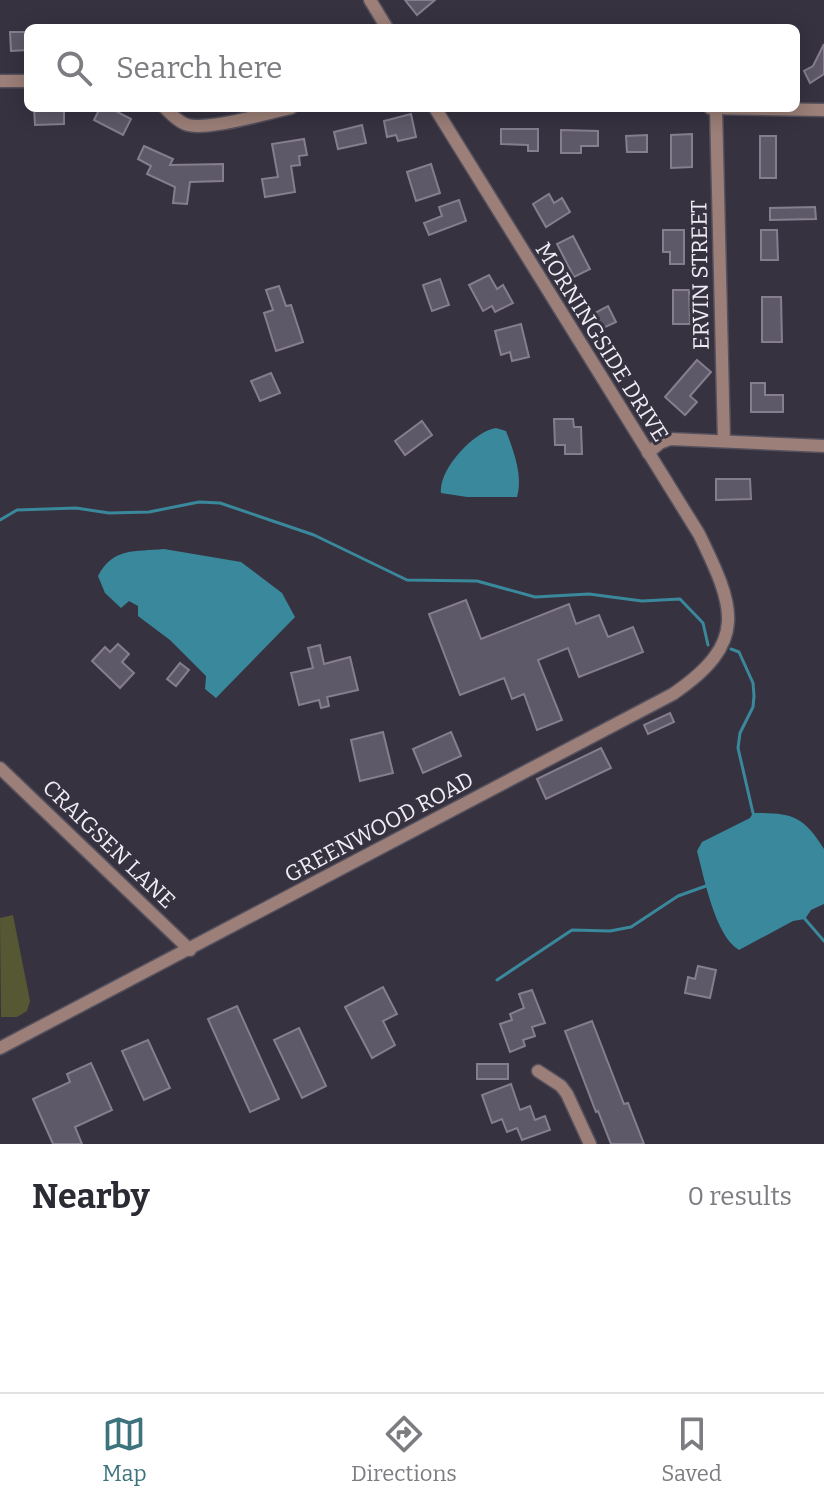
<!DOCTYPE html>
<html lang="en">
<head>
<meta charset="utf-8">
<style>
	body { margin:0; font-family:Bitter,serif; background:#f7f7f7; color:#2b2b33 }
	.list { margin:0; padding:0; list-style:none }
	h2 { display:flex; justify-content:space-between; align-items:center; height:104px; margin:0; padding:0 32px; font-size:34px }
	h2 small { font-size:26px; font-weight:400; color:#7c7c81 }
	.icon { flex:none; width:44px; height:44px; fill:none; stroke:currentColor; stroke-width:2; stroke-linecap:round; stroke-linejoin:round }
	.map { position:relative; flex:none; width:824px; height:1144px; overflow:hidden }
	.search { position:absolute; background:#fff; box-shadow:0 4px 20px #0003; left:24px; right:24px; top:24px; height:88px; display:flex; align-items:center; gap:20px; box-sizing:border-box; padding:0 28px; border-radius:12px; color:#7c7c81; font-size:30px }
	.sheet { height:248px; background:#fff }
	nav { display:flex; justify-content:space-around; align-items:center; box-sizing:border-box; height:112px; border-top:2px solid #e1e1e2; background:#fff; font-size:22px; color:#7c7c81 }
	nav a { display:grid; justify-items:center; gap:4px }
	nav .on { color:#3d737c }
	.map>svg:first-child { display:block }
	.green { fill:#555833 }
	.water { fill:#3a889b }
	.lines { fill:none; stroke-linecap:round; stroke-linejoin:round }
	.stream { stroke:#3a889b; stroke-width:3 }
	.building { fill:#5e5968; stroke:#847e8e; stroke-width:2 }
	.minor-casing { stroke:#54505d; stroke-width:15 }
	.minor { stroke:#9b7f78; stroke-width:12 }
	.labels { text-anchor:middle; dominant-baseline:central; stroke-width:6; stroke-linejoin:round; paint-order:stroke }
	.street-label { font-size:22px; fill:#efecf5; stroke:#373240 }
</style>
</head>
<body>
<div class="map">
<svg width="824" height="1144" viewBox="0 0 824 1144">
	<rect width="100%" height="100%" fill="#373240"/>
	<polygon class="green" points="13,915 30,1001 27,1011 17,1017 1,1017 0,918"/>
	<g class="water">
		<path d="M496,428L506,431C514,452 523,476 517,497H467L441,493C438,470 474,431 496,428Z"/>
		<path d="M164,549L241,562L282,593L295,617L216,698L205,689L206,676L170,640L138,616V606L129,601L121,608L105,593L98,576C113,547 135,552 164,549Z"/>
		<path d="M753,813C791,813 803,815 824,849V904L811,910L805,919L793,921L739,950C715,936 704,877 697,851L702,842L750,818Z"/>
	</g>
	<g class="lines">
		<g class="stream">
			<polyline points="0,520 17,510 76,508 109,513 149,512 199,502 220,503 314,535 407,580 477,581 535,597 589,594 642,601 680,599 703,623 708,645"/>
			<polyline points="731,649 739,652 753,683 754,696 753,707 740,733 738,748 753,813"/>
			<polyline points="805,919 824,941"/>
			<polyline points="497,980 572,930 610,931 631,927 678,896 706,886"/>
		</g>
	</g>
	<g class="building">
		<polygon points="405,0 435,0 417,15"/>
		<polygon points="10,32 28,32 28,50 11,51"/>
		<polygon points="824,44 824,74 810,83 804,71 813,66"/>
		<polygon points="34,108 64,108 64,124 35,125"/>
		<polygon points="100,108 110,108 131,119 123,135 94,120"/>
		<polygon points="411,114 416,137 398,141 396,135 387,137 384,121"/>
		<polygon points="362,125 366,143 338,149 334,132"/>
		<polygon points="501,129 538,129 538,151 528,151 528,145 501,144"/>
		<polygon points="561,130 598,131 598,146 581,146 581,153 561,153"/>
		<polygon points="692,134 692,167 671,168 671,135"/>
		<polygon points="647,135 647,152 627,152 626,136"/>
		<rect x="760" y="136" width="16" height="42"/>
		<polygon points="304,139 307,155 299,156 300,165 291,166 295,192 265,197 262,179 278,177 272,144"/>
		<polygon points="144,146 173,159 170,165 223,164 223,181 190,182 187,204 173,203 175,187 147,174 151,166 138,159"/>
		<polygon points="431,164 440,193 416,201 407,172"/>
		<polygon points="549,194 554,203 562,198 570,212 546,227 533,204"/>
		<polygon points="459,200 466,221 429,235 424,223 442,216 439,207"/>
		<polygon points="815,207 816,219 770,220 770,208"/>
		<polygon points="663,230 684,230 684,264 670,264 670,252 663,252"/>
		<polygon points="761,230 777,230 778,260 761,260"/>
		<polygon points="573,236 590,269 574,277 557,244"/>
		<polygon points="489,275 497,289 503,285 513,303 495,312 492,306 483,311 469,285"/>
		<polygon points="440,279 449,305 432,311 423,285"/>
		<polygon points="279,286 286,306 291,305 303,342 276,351 264,313 273,310 266,290"/>
		<polygon points="673,290 689,290 690,324 673,324"/>
		<polygon points="762,297 781,297 782,342 762,342"/>
		<polygon points="608,306 616,322 601,329 593,314"/>
		<polygon points="521,324 529,357 512,361 510,352 501,355 495,331"/>
		<polygon points="697,360 711,372 690,396 697,402 685,415 665,397"/>
		<polygon points="271,373 280,393 260,401 251,381"/>
		<polygon points="751,383 765,383 765,395 783,395 783,412 751,412"/>
		<polygon points="554,419 573,419 574,427 581,427 582,454 565,454 565,445 555,445"/>
		<polygon points="422,421 432,435 405,455 395,441"/>
		<polygon points="716,479 750,479 751,499 716,500"/>
		<polygon points="466,600 481,639 569,604 576,624 599,615 608,637 633,627 643,652 579,677 568,648 538,660 562,720 537,730 524,694 512,699 504,678 460,695 429,614"/>
		<polygon points="118,644 129,654 122,662 134,673 120,688 92,661 105,647 110,652"/>
		<polygon points="320,645 324,664 350,657 358,690 327,697 329,706 321,708 319,700 299,705 291,673 313,668 308,648"/>
		<polygon points="180,663 189,670 176,686 167,679"/>
		<polygon points="670,713 674,722 648,734 644,725"/>
		<polygon points="383,732 393,773 360,781 351,740"/>
		<polygon points="451,732 461,756 423,773 413,749"/>
		<polygon points="601,748 611,768 546,799 537,779"/>
		<polygon points="698,966 716,970 710,998 685,993 688,977 695,979"/>
		<polygon points="383,987 397,1014 383,1021 395,1045 372,1058 345,1007"/>
		<polygon points="532,990 545,1023 532,1027 535,1036 523,1040 525,1046 510,1052 500,1024 512,1020 510,1014 524,1008 519,994"/>
		<polygon points="237,1006 279,1099 250,1112 208,1019"/>
		<polygon points="592,1021 624,1104 628,1103 644,1144 611,1144 598,1111 596,1112 565,1031"/>
		<polygon points="299,1028 326,1086 302,1098 274,1040"/>
		<polygon points="148,1040 170,1088 144,1100 122,1051"/>
		<polygon points="91,1063 112,1110 75,1127 82,1144 53,1144 33,1099 70,1082 67,1074"/>
		<rect x="477" y="1064" width="31" height="15"/>
		<polygon points="511,1084 520,1110 530,1106 535,1120 545,1116 550,1130 522,1140 517,1128 507,1132 502,1119 492,1123 482,1095"/>
	</g>
	<g class="lines">
		<g class="minor-casing">
			<g id="minor">
				<polyline points="370,0 387,28"/>
				<polyline points="0,81 28,81"/>
				<path d="M165,108C171,114 176,120 185,124C205,132 267,113 291,108"/>
				<polyline points="710,108 824,110"/>
				<polyline points="716,108 724,441"/>
				<polyline points="648,453 660,443 670,439 824,446"/>
				<polyline points="0,768 190,950"/>
				<path d="M0,1048L673,694C749,642 735,608 699,534L435,108"/>
				<polyline points="538,1071 561,1086 567,1094 590,1144"/>
			</g>
		</g>
		<use href="#minor" class="minor"/>
	</g>
	<g class="labels">
		<g class="street-label">
			<text transform="translate(700 275) rotate(-91)">ERVIN STREET</text>
			<text transform="translate(602 342) rotate(58)">MORNINGSIDE DRIVE</text>
			<text transform="translate(379 827) rotate(-28)">GREENWOOD ROAD</text>
			<text transform="translate(109 844) rotate(44)">CRAIGSEN LANE</text>
		</g>
	</g>
</svg>
<div class="search"><svg class="icon" aria-label="search" viewBox="0 0 24 24"><circle cx="10" cy="10" r="6"/><path d="M15 15l6 6"/></svg>Search here</div>
</div>
<section class="sheet">
<h2>Nearby<small>0 results</small></h2>
<ul class="list">
</ul>
</section>
<nav>
<a class="on"><svg class="icon" aria-label="map" viewBox="0 0 24 24"><path d="M3 6l6-2 6 2 6-2v14l-6 2-6-2-6 2zM9 4v14M15 6v14"/></svg>Map</a>
<a><svg class="icon" aria-label="directions" viewBox="0 0 24 24"><path d="M12 3l9 9-9 9-9-9zM9 14v-3h6M13 9l2 2-2 2"/></svg>Directions</a>
<a><svg class="icon" aria-label="saved" viewBox="0 0 24 24"><path d="M7 4h10v16l-5-4-5 4z"/></svg>Saved</a>
</nav>
</body>
</html>
